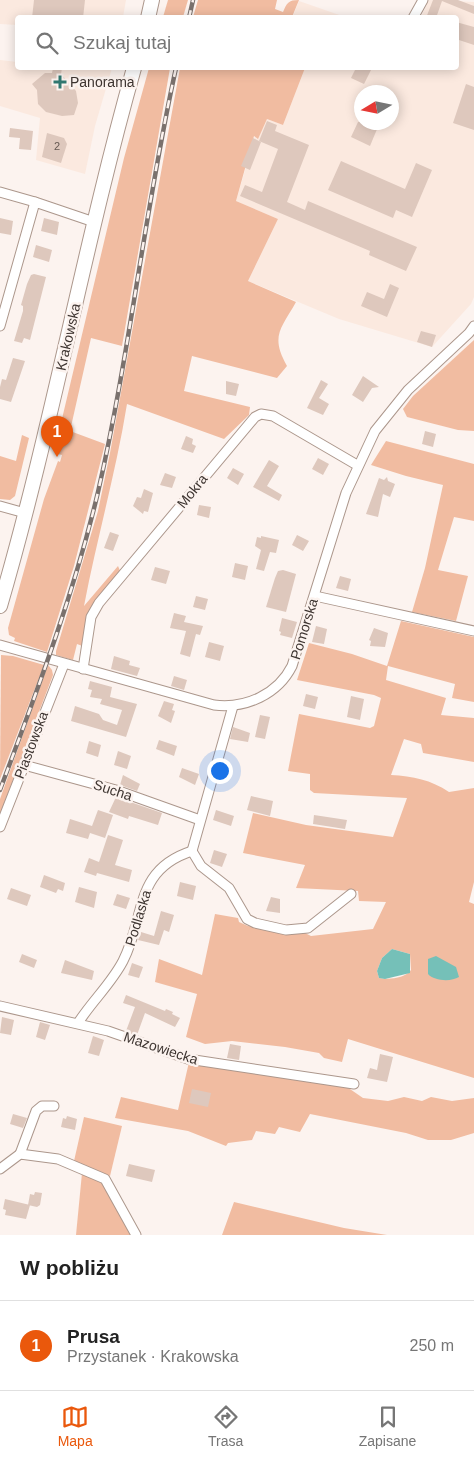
<!DOCTYPE html>
<html lang="pl">
<head>
<meta charset="utf-8">
<style>
	body { margin:0; font-family:Helvetica,sans-serif; background:#f2f2f2; color:#222 }
	.compass { position:absolute; left:354px; top:85px; width:45px; height:45px; border-radius:50%; background:#fff; box-shadow:0 2px 12px #0003; rotate:260deg }
	.you { position:absolute; left:219px; top:770px; width:18px; height:18px; margin:-12px; border:4px solid #fff; border-radius:50%; background:#1a73e8; box-shadow:0 0 0 8px #1a73e833 }
	.badge { display:grid; place-items:center; width:32px; height:32px; border-radius:50%; background:#ea580c; color:#fff; font-size:16px; font-weight:700 }
	.pin { position:absolute; translate:-50% -41px; filter:drop-shadow(0 1px 2px #0008) }
	.pin::after { content:''; position:absolute; top:26px; width:18px; height:15px; background:inherit; clip-path:polygon(0 0,100% 0,50% 100%) }
	.list { margin:0; padding:0; list-style:none }
	h2 { display:flex; justify-content:space-between; align-items:center; height:65px; margin:0; padding:0 20px; font-size:21px }
	h2 small { font-size:16px; font-weight:400; color:#767676 }
	.list li { display:grid; grid-template-columns:32px 1fr auto; gap:15px; align-items:center; box-sizing:border-box; height:90px; padding:0 20px; border-top:1px solid #e0e0e0 }
	.list b { display:block; font-size:19px; white-space:nowrap }
	.list p { margin:0; font-size:16px; white-space:nowrap; color:#767676 }
	.list em { font-size:16px; font-style:normal; color:#767676 }
	.icon { flex:none; width:28px; height:28px; fill:none; stroke:currentColor; stroke-width:2; stroke-linecap:round; stroke-linejoin:round }
	.map { position:relative; flex:none; width:474px; height:1235px; overflow:hidden }
	.search { position:absolute; background:#fff; box-shadow:0 2px 12px #0003; left:15px; right:15px; top:15px; height:55px; display:flex; align-items:center; gap:12px; box-sizing:border-box; padding:0 18px; border-radius:5px; color:#767676; font-size:19px }
	.sheet { height:155px; background:#fff }
	nav { display:flex; justify-content:space-around; align-items:center; box-sizing:border-box; height:70px; border-top:1px solid #e0e0e0; background:#fff; font-size:14px; color:#767676 }
	nav a { display:grid; justify-items:center; gap:2px }
	nav .on { color:#ea580c }
	.map>svg:first-child { display:block }
	.built { fill:#fbe9df; fill-rule:evenodd }
	.green { fill:#f1bca1; fill-rule:evenodd }
	.water { fill:#75c0b8 }
	.building { fill:#dec8bd }
	.lines { fill:none; stroke-linecap:round; stroke-linejoin:round }
	.street-casing { stroke:#ac978c; stroke-width:11 }
	.secondary-casing { stroke:#ac978c; stroke-width:16 }
	.street { stroke:#fff; stroke-width:9 }
	.secondary { stroke:#fff; stroke-width:14 }
	.rail-casing { stroke:#7a716d; stroke-width:4.5 }
	.rail { stroke:#fcf3ef; stroke-width:2.5; stroke-dasharray:8; stroke-linecap:butt }
	.poi-dot { fill:#307871; stroke:#fcf3ef; stroke-width:2 }
	.labels { text-anchor:middle; dominant-baseline:central; stroke-width:5; stroke-linejoin:round; paint-order:stroke }
	.number-label { font-size:11px; fill:#655953 }
	.poi-label { font-size:14px; fill:#3d3430; stroke:#fcf3ef; text-anchor:start }
	.street-label { font-size:14px; fill:#3d3430; stroke:#fcf3ef }
</style>
</head>
<body>
<div class="map">
<svg width="474" height="1235" viewBox="0 0 474 1235">
	<rect width="100%" height="100%" fill="#fcf3ef"/>
	<g class="built">
		<polygon points="0,0 126,0 123,17 18,18 17,25 0,24"/>
		<path d="M429,0L474,2V297L471,304L432,347L339,319L248,281L278,219L236,201L255,136L257,139L267,119L283,125L305,68H456V18L421,17ZM362,92H392V122H362Z"/>
		<polygon points="299,1 345,17 292,18"/>
		<polygon points="0,60 17,62 18,68 112,68 95,126 85,174 36,160 40,118 0,106"/>
	</g>
	<g class="green">
		<polygon points="168,0 188,0 183,17 163,17"/>
		<path d="M198,0H277L275,9L283,12C287,3 288,0 299,0L292,17H193Z"/>
		<polygon points="149,68 170,68 122,346 91,338 70,431 105,444 74,566 47,652 14,641 15,638 9,635 8,628 44,499 58,461 60,462 62,455 58,454 63,434 61,423 124,158"/>
		<path d="M180,68H305L283,125L267,119L258,139L254,136L236,201L278,219L248,281L296,302C281,329 270,336 287,366L277,378L192,356L184,391L250,407L249,415L224,439L127,404C116,472 97,538 84,606L118,566L121,573L90,609L85,647L77,644L73,660L56,655V651L98,511L110,453Z"/>
		<polygon points="474,340 474,431 458,430 407,417 403,409 413,396"/>
		<polygon points="22,435 29,438 15,496 10,500 0,499 0,456 16,461"/>
		<polygon points="386,441 474,464 474,521 454,517 438,570 468,576 456,621 412,612 425,568 443,485 406,476 371,465"/>
		<path d="M401,621L474,637V702L452,698L455,684L388,666L386,680L446,698L441,715L474,718V762L423,753L421,744L404,739L391,775C413,776 431,780 449,792L474,788V882L469,902L474,904V1078L348,1039L342,1062L324,1058L319,1053L285,1047L232,1041L205,1044L186,1037L197,994L155,982L159,959L202,975L215,914L238,918L239,922L248,926L298,934L305,933L311,936L373,929L386,902L359,901L358,891L296,888L305,865L243,853L253,813L306,825L393,837L407,798L314,793L310,790V774L288,771L299,714L370,728L374,726L381,698L374,695L297,680L309,643L352,654L387,666ZM392,949L410,954L411,970C405,978 390,980 379,978L377,971L382,958Z"/>
		<polygon points="1,655 13,656 44,665 0,779"/>
		<polygon points="48,665 52,670 53,675 0,814 0,799"/>
		<polygon points="189,1062 347,1087 363,1098 388,1101 404,1097 422,1101 431,1097 452,1101 474,1098 474,1133 451,1140 428,1140 406,1133 310,1114 300,1132 279,1127 275,1134 256,1131 252,1140 228,1143 226,1146 188,1131 115,1118 121,1097 178,1110"/>
		<polygon points="84,1117 122,1126 110,1176 74,1161"/>
		<polygon points="82,1173 104,1181 131,1235 76,1235"/>
		<polygon points="234,1202 344,1228 387,1235 222,1235"/>
	</g>
	<g class="water">
		<polygon points="392,949 410,954 410,973 385,979 379,978 377,971 382,958"/>
		<path d="M436,956L456,967L459,977C451,982 434,981 428,974V959Z"/>
	</g>
	<g class="building">
		<polygon points="34,0 85,0 83,18 32,18"/>
		<polygon points="433,0 458,0 474,6 474,14 442,1 436,18 426,18"/>
		<polygon points="456,22 474,27 474,45 456,39"/>
		<polygon points="53,68 62,68 61,74 76,91 78,103 74,115 62,116 46,112 38,104 37,90 32,84 45,73 52,73"/>
		<polygon points="356,68 372,68 364,84 351,78"/>
		<polygon points="466,84 474,87 474,130 453,123"/>
		<polygon points="267,121 277,125 275,131 309,145 287,202 305,210 308,201 417,247 406,271 369,255 370,251 240,196 245,185 262,192 278,149 259,141"/>
		<polygon points="358,122 380,122 370,146 351,137"/>
		<polygon points="10,128 33,131 31,150 19,149 20,138 9,137"/>
		<polygon points="47,133 64,138 67,144 61,163 42,157"/>
		<polygon points="253,138 261,142 250,170 241,166"/>
		<polygon points="341,161 405,189 416,163 432,170 412,217 396,210 393,218 328,190"/>
		<polygon points="0,218 13,221 11,235 0,233"/>
		<polygon points="44,218 59,222 57,235 41,231"/>
		<polygon points="36,245 52,250 49,262 33,257"/>
		<polygon points="34,274 46,277 30,340 24,338 22,343 14,341 23,311 23,306 21,305 27,284 31,275"/>
		<polygon points="390,284 399,288 387,317 361,306 367,292 384,299"/>
		<polygon points="421,331 436,335 432,347 417,342"/>
		<polygon points="13,358 25,361 11,402 0,399 0,387 2,379 6,380"/>
		<polygon points="363,376 379,387 372,388 363,402 352,395"/>
		<polygon points="321,380 328,384 319,398 329,404 323,415 307,408"/>
		<polygon points="226,381 239,384 236,396 226,394"/>
		<polygon points="425,431 436,434 433,447 422,444"/>
		<polygon points="186,436 193,439 192,444 196,446 193,453 181,449"/>
		<polygon points="318,458 329,464 323,475 312,469"/>
		<polygon points="269,460 279,466 267,486 282,495 279,501 253,487"/>
		<polygon points="233,468 244,474 238,485 227,478"/>
		<polygon points="165,473 176,477 172,488 160,485"/>
		<polygon points="387,477 388,481 395,484 390,497 383,494 378,517 366,514 379,478 384,480"/>
		<polygon points="144,489 153,493 148,512 144,511 143,514 133,506 137,497 141,498"/>
		<polygon points="199,505 211,507 209,518 197,515"/>
		<polygon points="110,532 119,535 113,551 104,548"/>
		<polygon points="297,535 309,541 303,551 292,545"/>
		<polygon points="261,536 279,540 276,553 270,552 264,571 256,569 261,550 255,546 257,537 261,538"/>
		<polygon points="235,563 248,566 245,580 232,577"/>
		<polygon points="155,567 170,571 166,584 151,580"/>
		<polygon points="283,570 296,574 286,612 266,607 275,578 278,571"/>
		<polygon points="340,576 351,579 348,591 336,588"/>
		<polygon points="196,596 208,599 205,610 193,607"/>
		<polygon points="174,613 186,616 184,622 203,626 200,635 196,634 190,657 180,654 186,631 170,628"/>
		<polygon points="282,618 297,622 292,638 280,635 281,632 279,631"/>
		<polygon points="316,626 327,629 324,644 312,642"/>
		<polygon points="374,628 388,633 385,647 370,646 371,641 369,640"/>
		<polygon points="209,642 224,646 220,661 205,657"/>
		<polygon points="114,656 130,661 129,665 140,668 137,676 111,669"/>
		<polygon points="174,676 187,680 184,690 171,686"/>
		<polygon points="90,681 112,687 110,697 137,704 126,737 71,721 75,706 99,714 103,720 117,725 122,710 100,704 102,699 90,697 92,690 88,689"/>
		<polygon points="306,694 318,697 315,709 303,706"/>
		<polygon points="351,696 364,699 360,720 347,717"/>
		<polygon points="164,701 174,704 172,710 175,711 171,723 158,716"/>
		<polygon points="260,715 270,717 265,739 255,737"/>
		<polygon points="233,727 250,733 248,742 230,739"/>
		<polygon points="159,740 177,746 174,756 156,749"/>
		<polygon points="89,741 101,745 98,757 86,753"/>
		<polygon points="118,751 131,756 127,769 114,765"/>
		<polygon points="182,768 199,774 195,785 179,777"/>
		<polygon points="123,775 140,784 137,791 120,785"/>
		<polygon points="251,796 273,801 270,816 247,810"/>
		<polygon points="116,797 162,813 158,825 129,816 128,819 109,812"/>
		<polygon points="98,810 113,815 105,838 90,833 88,839 66,833 70,819 92,826"/>
		<polygon points="216,810 234,816 231,826 213,820"/>
		<polygon points="314,815 347,820 345,829 313,824"/>
		<polygon points="108,835 123,840 115,865 132,870 129,882 97,873 96,876 84,872 89,858 99,862"/>
		<polygon points="214,850 227,854 222,867 210,863"/>
		<polygon points="44,875 65,883 63,891 58,889 56,893 40,887"/>
		<polygon points="180,882 196,886 193,900 177,896"/>
		<polygon points="79,887 97,892 94,908 75,902"/>
		<polygon points="11,888 31,895 27,906 7,899"/>
		<polygon points="117,894 130,898 126,909 113,905"/>
		<polygon points="271,897 280,899 280,913 266,911"/>
		<polygon points="161,911 174,915 169,932 164,930 159,945 138,940 141,932 154,936"/>
		<polygon points="22,954 37,960 34,968 19,962"/>
		<polygon points="65,960 94,971 92,980 61,973"/>
		<polygon points="132,963 143,967 139,978 128,975"/>
		<polygon points="126,995 165,1011 166,1009 173,1012 172,1014 180,1018 175,1027 145,1013 137,1035 126,1031 135,1007 123,1003"/>
		<polygon points="2,1017 14,1020 11,1035 0,1033"/>
		<polygon points="40,1022 50,1025 45,1040 36,1037"/>
		<polygon points="93,1036 104,1040 99,1056 88,1053"/>
		<polygon points="230,1044 241,1046 239,1060 227,1058"/>
		<polygon points="380,1054 393,1057 387,1082 367,1078 370,1068 377,1070"/>
		<polygon points="192,1089 211,1093 208,1107 189,1103"/>
		<polygon points="13,1114 27,1118 23,1128 10,1124"/>
		<polygon points="67,1116 77,1119 75,1130 61,1127 63,1118 66,1119"/>
		<polygon points="129,1164 155,1170 152,1182 126,1176"/>
		<polygon points="35,1192 42,1193 40,1205 37,1207 28,1205 30,1194 34,1195"/>
		<polygon points="5,1199 30,1205 26,1219 5,1215 6,1210 3,1209"/>
	</g>
	<g class="lines">
		<g class="street-casing">
			<g id="street">
				<polyline points="413,18 423,0"/>
				<polyline points="0,192 35,202"/>
				<polyline points="0,326 35,202 94,222"/>
				<polyline points="0,506 25,513"/>
				<polyline points="315,596 474,631"/>
				<path d="M0,645L214,705C246,709 278,694 292,666L346,493L375,431L408,390L469,333L474,326"/>
				<polyline points="83,669 91,617 99,603 255,417 261,414 273,416 357,465"/>
				<polyline points="24,765 116,790 200,820"/>
				<polyline points="0,827 64,664"/>
				<polyline points="192,851 201,866 229,888 247,919 255,923 286,930 308,928 351,894"/>
				<polyline points="192,851 233,706"/>
				<polyline points="0,1006 108,1031 188,1059 354,1084"/>
				<path d="M78,1023C92,1001 111,984 123,961C146,917 133,870 192,851"/>
				<polyline points="20,1154 36,1111 42,1106 54,1106"/>
				<polyline points="0,1169 20,1154 58,1159 105,1179 136,1235"/>
			</g>
		</g>
		<g class="secondary-casing">
			<g id="secondary">
				<polyline points="148,18 152,0"/>
				<path d="M0,606C52,428 84,245 134,68"/>
			</g>
		</g>
		<use href="#street" class="street"/>
		<use href="#secondary" class="secondary"/>
		<g class="rail-casing">
			<g id="rail">
				<polyline points="189,18 193,0"/>
				<path d="M0,790C37,691 74,594 98,492C130,352 145,208 176,68"/>
			</g>
		</g>
		<use href="#rail" class="rail"/>
	</g>
	<path class="poi-dot" d="M57.5 74.5h5v5h5v5h-5v5h-5v-5h-5v-5h5z"/>
	<g class="labels">
		<g class="number-label">
			<text x="57" y="146">2</text>
		</g>
		<g class="poi-label">
			<text x="70" y="82">Panorama</text>
		</g>
		<g class="street-label">
			<text transform="translate(68 337) rotate(-77)">Krakowska</text>
			<text transform="translate(192 491) rotate(-51)">Mokra</text>
			<text transform="translate(304 629) rotate(-73)">Pomorska</text>
			<text transform="translate(31 745) rotate(-69)">Piastowska</text>
			<text transform="translate(113 790) rotate(18)">Sucha</text>
			<text transform="translate(138 918) rotate(-73)">Podlaska</text>
			<text transform="translate(161 1048) rotate(18)">Mazowiecka</text>
		</g>
	</g>
</svg>
<svg class="compass" viewBox="-18 -18 36 36"><path d="M0-13l5 13h-10z" fill="#e53935"/><path d="M0 13l5-13h-10z" fill="#767676"/></svg>
<div class="you"></div>
<div class="pin badge" style="left:57px;top:457px">1</div>
<div class="search"><svg class="icon" aria-label="search" viewBox="0 0 24 24"><circle cx="10" cy="10" r="6"/><path d="M15 15l6 6"/></svg>Szukaj tutaj</div>
</div>
<section class="sheet">
<h2>W pobliżu<small></small></h2>
<ul class="list">
<li><span class="badge">1</span><div><b>Prusa</b><p>Przystanek · Krakowska</p></div><em>250 m</em></li>
</ul>
</section>
<nav>
<a class="on"><svg class="icon" aria-label="map" viewBox="0 0 24 24"><path d="M3 6l6-2 6 2 6-2v14l-6 2-6-2-6 2zM9 4v14M15 6v14"/></svg>Mapa</a>
<a><svg class="icon" aria-label="directions" viewBox="0 0 24 24"><path d="M12 3l9 9-9 9-9-9zM9 14v-3h6M13 9l2 2-2 2"/></svg>Trasa</a>
<a><svg class="icon" aria-label="saved" viewBox="0 0 24 24"><path d="M7 4h10v16l-5-4-5 4z"/></svg>Zapisane</a>
</nav>
</body>
</html>
